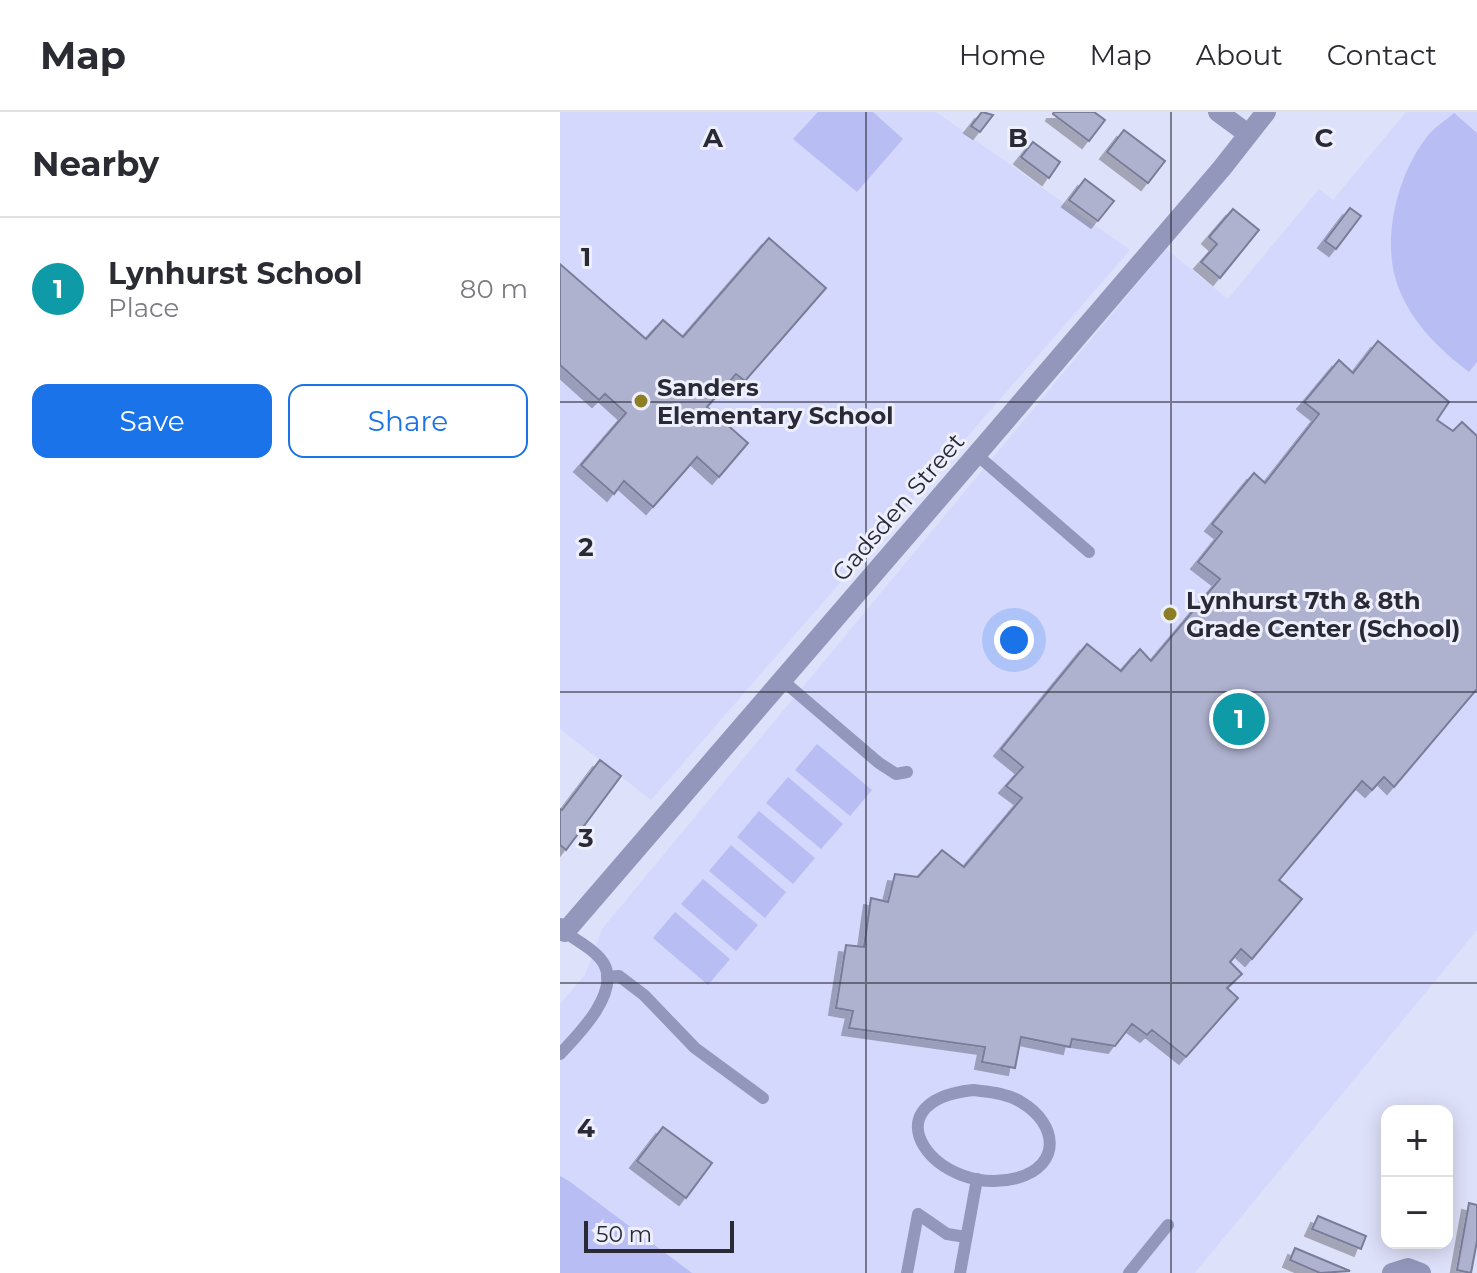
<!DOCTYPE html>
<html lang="en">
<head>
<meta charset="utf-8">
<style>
	body { margin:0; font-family:Montserrat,sans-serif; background:#f7f7f7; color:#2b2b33 }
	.controls { position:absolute; right:24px; bottom:24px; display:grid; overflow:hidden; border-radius:16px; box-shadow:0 4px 20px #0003 }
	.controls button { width:72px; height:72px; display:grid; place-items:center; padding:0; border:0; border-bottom:2px solid #e1e1e2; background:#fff; color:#2b2b33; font:40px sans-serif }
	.scale { position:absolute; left:24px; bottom:20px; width:150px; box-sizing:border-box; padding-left:8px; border:4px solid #292a35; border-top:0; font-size:22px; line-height:28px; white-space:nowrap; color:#292a35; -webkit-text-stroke:6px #eeeffc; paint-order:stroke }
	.you { position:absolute; left:454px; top:528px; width:28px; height:28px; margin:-20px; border:6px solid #fff; border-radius:50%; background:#1a73e8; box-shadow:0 0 0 12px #1a73e833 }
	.badge { display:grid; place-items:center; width:52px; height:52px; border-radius:50%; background:#1a73e8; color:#fff; font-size:26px; font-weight:700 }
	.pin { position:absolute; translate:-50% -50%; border:4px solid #fff; box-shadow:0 2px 8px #0006 }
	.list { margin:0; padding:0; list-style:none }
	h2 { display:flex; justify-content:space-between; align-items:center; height:104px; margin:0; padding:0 32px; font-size:34px }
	h2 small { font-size:26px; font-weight:400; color:#7c7c81 }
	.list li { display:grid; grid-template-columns:52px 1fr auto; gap:24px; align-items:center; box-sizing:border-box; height:144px; padding:0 32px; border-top:2px solid #e1e1e2 }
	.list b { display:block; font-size:30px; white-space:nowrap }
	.list p { margin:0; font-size:26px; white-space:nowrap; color:#7c7c81 }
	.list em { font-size:26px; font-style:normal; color:#7c7c81 }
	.actions { display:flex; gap:16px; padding:24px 32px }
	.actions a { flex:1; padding:18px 0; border:2px solid #1a73e8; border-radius:16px; text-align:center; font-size:28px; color:#1a73e8 }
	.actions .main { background:#1a73e8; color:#fff }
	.map { position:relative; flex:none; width:917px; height:1161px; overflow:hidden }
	header { display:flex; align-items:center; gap:48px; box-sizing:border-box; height:112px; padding:0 40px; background:#fff; border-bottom:2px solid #e1e1e2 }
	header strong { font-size:38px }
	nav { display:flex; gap:44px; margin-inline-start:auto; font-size:28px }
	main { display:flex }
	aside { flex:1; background:#fff }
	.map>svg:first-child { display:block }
	.built { fill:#d4d8fd }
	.pitch { fill:#b8bdf4 }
	.building { fill:#aeb2cf; stroke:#7a7d99; stroke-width:2; filter:url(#shadow) }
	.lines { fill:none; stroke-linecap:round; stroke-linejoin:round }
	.service { stroke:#9397bb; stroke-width:12 }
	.minor { stroke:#9397bb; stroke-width:20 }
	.grid { fill:none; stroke:#292a35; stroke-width:2; stroke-opacity:0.55 }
	.poi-dot { fill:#8c7e25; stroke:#eeeffc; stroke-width:3 }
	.labels { text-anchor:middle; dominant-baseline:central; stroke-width:6; stroke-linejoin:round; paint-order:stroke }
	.poi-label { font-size:24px; font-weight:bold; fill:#292a35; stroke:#eeeffc; text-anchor:start }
	.street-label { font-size:24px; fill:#292a35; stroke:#eeeffc }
	.grid-label { font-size:26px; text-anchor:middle; font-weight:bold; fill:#292a35; stroke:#eeeffc; stroke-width:6; stroke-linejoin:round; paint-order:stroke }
</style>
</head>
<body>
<header>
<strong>Map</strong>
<nav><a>Home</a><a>Map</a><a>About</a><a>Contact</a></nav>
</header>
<main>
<aside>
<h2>Nearby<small></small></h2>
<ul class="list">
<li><span class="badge" style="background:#0f9aa8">1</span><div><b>Lynhurst School</b><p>Place</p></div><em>80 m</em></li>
</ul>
<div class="actions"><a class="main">Save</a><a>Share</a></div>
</aside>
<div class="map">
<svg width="917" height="1161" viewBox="0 0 917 1161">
	<defs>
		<filter id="shadow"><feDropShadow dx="-7" dy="7" stdDeviation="0" flood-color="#0004"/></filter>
	</defs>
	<rect width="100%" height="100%" fill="#dee1fa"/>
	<g class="built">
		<polygon points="0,0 376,0 570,138 91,688 0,617"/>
		<polygon points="846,0 917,0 917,818 635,1161 0,1161 0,892 25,863 42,817 606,137 668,187 759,77 773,88"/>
	</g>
	<g class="pitch">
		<polygon points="258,0 313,0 343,27 297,80 233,27"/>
		<path d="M894,1L917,21V250L909,260C880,238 853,212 839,177C820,130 837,64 866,26C873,16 885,9 894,1Z"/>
		<polygon points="257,632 312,678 290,704 235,658"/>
		<polygon points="228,665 283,712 261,737 206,691"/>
		<polygon points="199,699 255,746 233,772 177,725"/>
		<polygon points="171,733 226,780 205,806 149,759"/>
		<polygon points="143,767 198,813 176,839 121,792"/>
		<polygon points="115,800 170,847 148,873 93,826"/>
		<polygon points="0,1064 9,1069 132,1161 0,1161"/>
	</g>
	<g class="building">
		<polygon points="422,0 433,3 420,20 411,14"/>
		<polygon points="494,0 534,0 545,8 529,29 493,2"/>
		<polygon points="564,18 605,49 588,71 547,40"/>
		<polygon points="473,30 500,50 489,66 461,45"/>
		<polygon points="525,67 554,89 538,109 509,88"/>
		<polygon points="790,96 801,104 776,137 765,129"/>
		<polygon points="673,97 699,118 660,166 641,150 657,132 649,125"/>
		<polygon points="209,126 266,176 185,269 176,262 147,295 188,331 159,365 137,345 93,395 64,369 54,382 21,353 66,301 45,282 39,288 0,253 0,152 86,227 103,208 123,225"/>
		<polygon points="818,229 889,290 877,308 893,319 902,310 917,324 917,577 834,675 824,665 812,678 802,669 719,768 742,787 692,847 681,837 670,850 682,862 667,876 678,886 626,945 592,918 587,923 572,912 555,934 512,927 510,935 461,925 455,956 422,950 425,935 289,916 293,899 276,896 286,833 304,835 311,786 328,790 335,762 358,765 382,738 404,755 462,686 446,674 463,655 441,637 527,532 561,559 580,537 591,549 660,467 638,450 662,420 652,412 694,361 705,371 759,302 744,290 779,248 793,261"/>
		<polygon points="40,648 61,664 6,738 0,733 0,697 2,698"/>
		<polygon points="103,1015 152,1051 126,1086 77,1049"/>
		<polygon points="909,1091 917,1093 917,1129 911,1161 897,1158"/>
		<polygon points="758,1104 806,1124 801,1137 752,1117"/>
		<polygon points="735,1136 790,1159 760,1161 730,1148"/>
	</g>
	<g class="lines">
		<g class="service">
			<polyline points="417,343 529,440"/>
			<polyline points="222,568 319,651 336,662 347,660"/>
			<polyline points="47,865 59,864 84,883 135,936 203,986"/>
			<path d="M0,942C18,923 60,881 44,852C37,839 17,829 5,820"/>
			<path d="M413,978C429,980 447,981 461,990C497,1011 503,1053 457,1066C377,1087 304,990 413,978Z"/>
			<polyline points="347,1161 358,1102 387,1122 406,1125"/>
			<polyline points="400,1161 417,1067"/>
			<polyline points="569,1161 608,1113"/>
		</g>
		<g class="minor">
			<polyline points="658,0 688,22"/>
			<polyline points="0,816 5,820 429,328 662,56 706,0"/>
			<polyline points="832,1161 848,1156 861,1161"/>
		</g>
	</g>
	<path class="grid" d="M306,0V1161M611,0V1161M0,290H917M0,580H917M0,871H917"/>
	<g class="poi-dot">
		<circle cx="81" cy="289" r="8"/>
		<circle cx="610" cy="502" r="8"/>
	</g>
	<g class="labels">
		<g class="poi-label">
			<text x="97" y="275">Sanders<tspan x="97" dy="28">Elementary School</tspan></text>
			<text x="626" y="488">Lynhurst 7th &amp; 8th<tspan x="626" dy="28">Grade Center (School)</tspan></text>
		</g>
		<g class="street-label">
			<text transform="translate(338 395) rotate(-49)">Gadsden Street</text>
		</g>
	</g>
	<g class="grid-label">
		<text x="153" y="35">A</text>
		<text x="458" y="35">B</text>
		<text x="764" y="35">C</text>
		<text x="26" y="154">1</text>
		<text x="26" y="444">2</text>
		<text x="26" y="735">3</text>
		<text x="26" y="1025">4</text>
	</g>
</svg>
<div class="controls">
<button>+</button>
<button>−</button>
</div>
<div class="scale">50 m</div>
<div class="you"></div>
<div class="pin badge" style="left:679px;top:607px;background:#0f9aa8">1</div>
</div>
</main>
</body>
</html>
